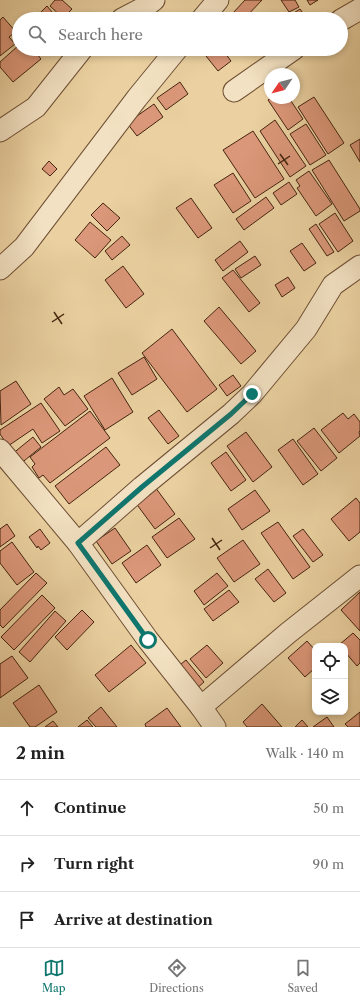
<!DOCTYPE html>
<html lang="en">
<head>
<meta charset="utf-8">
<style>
	body { margin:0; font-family:"Libre Caslon Text",serif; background:#f6f6f6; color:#222 }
	.controls { position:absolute; right:12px; bottom:12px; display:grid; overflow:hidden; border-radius:8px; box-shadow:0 2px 6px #0003 }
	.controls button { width:36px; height:36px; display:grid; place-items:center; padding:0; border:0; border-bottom:1px solid #e0e0e0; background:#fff; color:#222; font:20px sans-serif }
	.compass { position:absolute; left:264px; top:68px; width:36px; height:36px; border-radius:50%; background:#fff; box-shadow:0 2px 6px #0003; rotate:235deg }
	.stop { position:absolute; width:12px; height:12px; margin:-9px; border:3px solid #0f766e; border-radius:50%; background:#fff }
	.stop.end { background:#0f766e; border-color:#fff; box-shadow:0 1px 4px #0008 }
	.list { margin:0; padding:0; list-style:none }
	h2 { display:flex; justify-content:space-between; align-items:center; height:52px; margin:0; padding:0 16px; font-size:17px }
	h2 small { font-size:13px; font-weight:400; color:#767676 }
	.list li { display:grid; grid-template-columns:26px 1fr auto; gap:12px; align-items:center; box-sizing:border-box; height:56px; padding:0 16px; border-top:1px solid #e0e0e0 }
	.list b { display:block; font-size:15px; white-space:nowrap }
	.list em { font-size:13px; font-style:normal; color:#767676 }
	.icon { flex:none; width:22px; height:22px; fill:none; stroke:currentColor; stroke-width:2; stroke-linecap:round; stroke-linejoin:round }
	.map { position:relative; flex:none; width:360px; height:727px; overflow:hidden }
	.search { position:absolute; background:#fff; box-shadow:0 2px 6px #0003; left:12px; right:12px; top:12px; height:44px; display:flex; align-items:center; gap:10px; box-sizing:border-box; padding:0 14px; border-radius:22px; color:#767676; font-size:15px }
	.sheet { height:220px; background:#fff }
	nav { display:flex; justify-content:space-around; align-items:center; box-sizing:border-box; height:56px; border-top:1px solid #e0e0e0; background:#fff; font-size:11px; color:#767676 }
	nav a { display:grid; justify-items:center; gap:2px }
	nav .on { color:#0f766e }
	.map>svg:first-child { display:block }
	.building { fill:#db9779; stroke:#45240f }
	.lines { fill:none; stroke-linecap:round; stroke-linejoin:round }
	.minor-casing { stroke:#6e4f34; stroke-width:23 }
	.minor { stroke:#f2e1c2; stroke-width:21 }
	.route { stroke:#0f766e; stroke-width:5 }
	.ticks { fill:none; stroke:#45240f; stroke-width:1.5 }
</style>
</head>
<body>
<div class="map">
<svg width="360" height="727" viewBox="0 0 360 727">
	<rect width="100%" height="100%" fill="#ebd1a1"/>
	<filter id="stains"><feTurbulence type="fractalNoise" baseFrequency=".005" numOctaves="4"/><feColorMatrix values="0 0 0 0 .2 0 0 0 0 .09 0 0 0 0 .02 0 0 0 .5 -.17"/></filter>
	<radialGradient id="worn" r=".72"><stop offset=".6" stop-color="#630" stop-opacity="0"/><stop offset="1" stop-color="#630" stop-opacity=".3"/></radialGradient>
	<g class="building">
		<polygon points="55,0 62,0 72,9 63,18 50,6"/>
		<polygon points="245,0 262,0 244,19 240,19 233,13"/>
		<polygon points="281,0 295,0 299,7 289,12"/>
		<polygon points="307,0 318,0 310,5"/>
		<polygon points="47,6 58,19 34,19"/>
		<polygon points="300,9 307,19 291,19 289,16"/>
		<polygon points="256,15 258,19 250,19"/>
		<polygon points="3,17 16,32 9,37 15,44 0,56 0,20"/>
		<polygon points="19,45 19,49 33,49 41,59 13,82 0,67 0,62"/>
		<polygon points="215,49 222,49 231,61 218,71 206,56"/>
		<polygon points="262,49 271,49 265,53"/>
		<polygon points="180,82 188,94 166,110 157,98"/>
		<polygon points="314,97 344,143 328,154 298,107"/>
		<polygon points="271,98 289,98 303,119 288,130 268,100"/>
		<polygon points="154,104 163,117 137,136 127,123"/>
		<polygon points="275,120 306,166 290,177 260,131"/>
		<polygon points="306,124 326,155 310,165 290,134"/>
		<polygon points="253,131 284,179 255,198 223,150"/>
		<polygon points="360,139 360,162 350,145"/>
		<polygon points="329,160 360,209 360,211 344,221 312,170"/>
		<polygon points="49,161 57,169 50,176 42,169"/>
		<polygon points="309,171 332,204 316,216 297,188 300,186 296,180"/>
		<polygon points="233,173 251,201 233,213 214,185"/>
		<polygon points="289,182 297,194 281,205 273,193"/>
		<polygon points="266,197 274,208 244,230 236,219"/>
		<polygon points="191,198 212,228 198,238 176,208"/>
		<polygon points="103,203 120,218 107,231 91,215"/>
		<polygon points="335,213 353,241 338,252 319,224"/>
		<polygon points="90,222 111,240 95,258 75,240"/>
		<polygon points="316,224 334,252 327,256 309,229"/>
		<polygon points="122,236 130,245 112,260 105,251"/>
		<polygon points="240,241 248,252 223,271 215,260"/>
		<polygon points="302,243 316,263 304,271 290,251"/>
		<polygon points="255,256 261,265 241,278 235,269"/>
		<polygon points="123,266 144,294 126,308 105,280"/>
		<polygon points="233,270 260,303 249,312 222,278"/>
		<polygon points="288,277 295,288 282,297 275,285"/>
		<polygon points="219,307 256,351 241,364 204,321"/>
		<polygon points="172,329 217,389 187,412 142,353"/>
		<polygon points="144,357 157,379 132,395 118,373"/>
		<polygon points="233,375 241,386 227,396 219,385"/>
		<polygon points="112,378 133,412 105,430 84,396"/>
		<polygon points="16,381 31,404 1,425 0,391"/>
		<polygon points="59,387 64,395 73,389 88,409 65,426 44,399"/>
		<polygon points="41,403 60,431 42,443 33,429 8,446 0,434 0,430"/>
		<polygon points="159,410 179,436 168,444 148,418"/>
		<polygon points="90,411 110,438 50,483 43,475 39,478 32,467 35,464 30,457"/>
		<polygon points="343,413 348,419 354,414 360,422 360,431 359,432 360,436 339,453 321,430"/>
		<polygon points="314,428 337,458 321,471 297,441"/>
		<polygon points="246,432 272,467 253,482 227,446"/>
		<polygon points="33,437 41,447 19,465 11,455"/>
		<polygon points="293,439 318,474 303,485 278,450"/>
		<polygon points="106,447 120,465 69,504 55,486"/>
		<polygon points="226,452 246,480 231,491 211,463"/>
		<polygon points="155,487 175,514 155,529 135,502"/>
		<polygon points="255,490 270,511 242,530 228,509"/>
		<polygon points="356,498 360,503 360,532 349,541 331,519"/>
		<polygon points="179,518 195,539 167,558 152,537"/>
		<polygon points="278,522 310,567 293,579 261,533"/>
		<polygon points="7,524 15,536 0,547 0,529"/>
		<polygon points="115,528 131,551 112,564 96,541"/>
		<polygon points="40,529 50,543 41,550 38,546 37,548 29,537"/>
		<polygon points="303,529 323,555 313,562 293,536"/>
		<polygon points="243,540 260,564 234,582 217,558"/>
		<polygon points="12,542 34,572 17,585 0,563 0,551"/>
		<polygon points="147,545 161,565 136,583 122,563"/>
		<polygon points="268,569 286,593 274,602 255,579"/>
		<polygon points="36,573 47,583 3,628 0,625 0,610"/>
		<polygon points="217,573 228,586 204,605 194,591"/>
		<polygon points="229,590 239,602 213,621 204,609"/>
		<polygon points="360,592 360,631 341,610"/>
		<polygon points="42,595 55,608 14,650 1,637"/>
		<polygon points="82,610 94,622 67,650 55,637"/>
		<polygon points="55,611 66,621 30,662 19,652"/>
		<polygon points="353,633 360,640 360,663 357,666 345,652 345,646 339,645"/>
		<polygon points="307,641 315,650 315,668 305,677 288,658"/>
		<polygon points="131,645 146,663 109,692 95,675"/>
		<polygon points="207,645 223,663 206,678 190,659"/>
		<polygon points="12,656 28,678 0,698 0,664"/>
		<polygon points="186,660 204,682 195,690 176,668"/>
		<polygon points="39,685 57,712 35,727 30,727 13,703"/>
		<polygon points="262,704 282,727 247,727 243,722"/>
		<polygon points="101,707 117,727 96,727 88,718"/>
		<polygon points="167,708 181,727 146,727 145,724"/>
		<polygon points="360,712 360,727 348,727 345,724"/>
		<polygon points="327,717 334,727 313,727"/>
		<polygon points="87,720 93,727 78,727"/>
		<polygon points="302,720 308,727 295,727"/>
		<polygon points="53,721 58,727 45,727"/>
	</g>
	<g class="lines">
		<g class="minor-casing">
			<g id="minor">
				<polyline points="122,19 145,7 154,0"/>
				<polyline points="202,19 218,0"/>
				<polyline points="341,20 360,9"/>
				<polyline points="234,91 294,49"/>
				<polyline points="0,131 36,107 82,49"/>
				<polyline points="0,269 24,247 137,98 177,49"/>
				<polyline points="0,450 78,543 148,640 201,707"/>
				<polyline points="78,543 142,487 231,414 252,394 306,329 333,285 360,266"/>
				<polyline points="215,727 201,707 288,633 360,576"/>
			</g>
		</g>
		<use href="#minor" class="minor"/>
	</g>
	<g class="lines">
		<polyline class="route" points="148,640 78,543 142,487 231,414 252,394"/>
	</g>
	<path class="ticks" d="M280,154L288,165M278,164L290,156M54,312L62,324M52,322L64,314M212,538L220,550M210,548L222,540"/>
	<rect width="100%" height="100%" filter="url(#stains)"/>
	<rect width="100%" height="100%" fill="url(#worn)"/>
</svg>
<div class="controls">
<button><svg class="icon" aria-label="locate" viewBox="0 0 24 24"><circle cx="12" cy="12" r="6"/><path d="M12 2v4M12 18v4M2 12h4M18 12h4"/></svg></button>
<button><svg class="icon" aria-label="layers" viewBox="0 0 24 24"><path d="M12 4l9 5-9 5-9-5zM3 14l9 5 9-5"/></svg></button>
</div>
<svg class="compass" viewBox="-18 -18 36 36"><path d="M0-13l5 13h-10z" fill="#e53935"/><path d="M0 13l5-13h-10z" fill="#767676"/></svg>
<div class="stop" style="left:148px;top:640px"></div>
<div class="stop end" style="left:252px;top:394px"></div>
<div class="search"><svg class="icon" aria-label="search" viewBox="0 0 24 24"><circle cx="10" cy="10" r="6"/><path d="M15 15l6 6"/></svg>Search here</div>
</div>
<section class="sheet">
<h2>2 min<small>Walk · 140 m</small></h2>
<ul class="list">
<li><svg class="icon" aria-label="ahead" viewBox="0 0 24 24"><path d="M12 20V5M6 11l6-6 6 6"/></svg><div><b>Continue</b></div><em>50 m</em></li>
<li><svg class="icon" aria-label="right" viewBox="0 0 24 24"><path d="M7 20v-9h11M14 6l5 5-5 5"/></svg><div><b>Turn right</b></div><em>90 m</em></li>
<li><svg class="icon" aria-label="arrive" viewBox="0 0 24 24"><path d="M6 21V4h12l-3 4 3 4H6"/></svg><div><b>Arrive at destination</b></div></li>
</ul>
</section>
<nav>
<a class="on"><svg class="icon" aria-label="map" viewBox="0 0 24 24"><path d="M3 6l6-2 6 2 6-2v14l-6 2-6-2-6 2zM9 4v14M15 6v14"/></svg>Map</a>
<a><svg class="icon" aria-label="directions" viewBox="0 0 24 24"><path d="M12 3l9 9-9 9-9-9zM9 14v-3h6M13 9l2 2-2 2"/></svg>Directions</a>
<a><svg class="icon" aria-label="saved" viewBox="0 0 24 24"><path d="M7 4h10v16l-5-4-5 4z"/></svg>Saved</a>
</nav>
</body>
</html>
